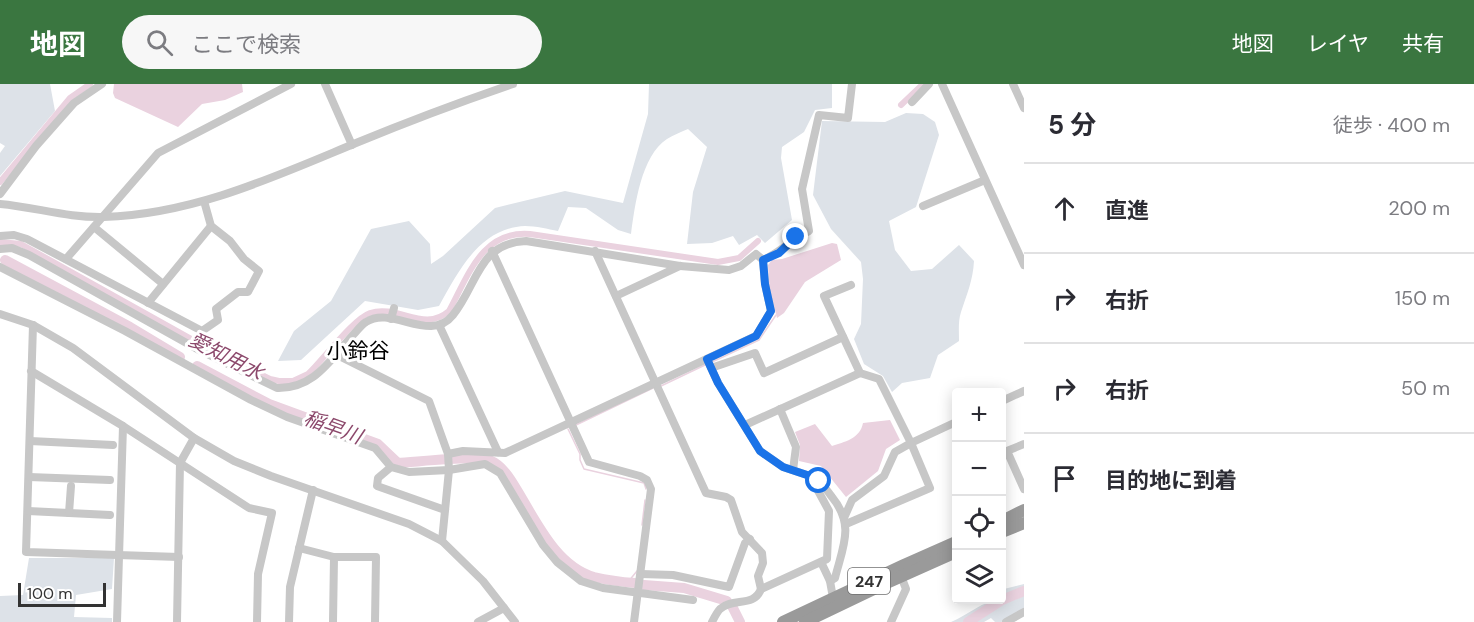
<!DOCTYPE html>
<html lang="ja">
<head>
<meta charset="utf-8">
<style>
	body { margin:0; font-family:"DM Sans","Noto Sans JP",sans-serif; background:#f7f7f7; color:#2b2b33 }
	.controls { position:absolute; right:18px; bottom:18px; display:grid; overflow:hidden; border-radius:6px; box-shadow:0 3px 15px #0003 }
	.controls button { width:54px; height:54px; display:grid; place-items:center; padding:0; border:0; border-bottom:2px solid #e1e1e2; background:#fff; color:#2b2b33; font:30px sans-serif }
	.scale { position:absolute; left:18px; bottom:15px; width:88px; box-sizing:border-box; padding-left:6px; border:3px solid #333; border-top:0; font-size:16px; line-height:21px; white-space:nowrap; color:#333; -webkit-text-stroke:4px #fff; paint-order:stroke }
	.stop { position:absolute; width:18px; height:18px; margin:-14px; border:4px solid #1a73e8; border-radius:50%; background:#fff }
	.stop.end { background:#1a73e8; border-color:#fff; box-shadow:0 2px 6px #0008 }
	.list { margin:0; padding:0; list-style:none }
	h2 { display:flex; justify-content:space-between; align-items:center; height:78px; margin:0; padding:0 24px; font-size:26px }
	h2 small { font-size:20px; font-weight:400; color:#7c7c81 }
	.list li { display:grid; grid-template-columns:39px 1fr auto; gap:18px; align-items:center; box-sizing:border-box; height:90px; padding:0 24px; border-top:2px solid #e1e1e2 }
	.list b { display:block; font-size:22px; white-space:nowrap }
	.list em { font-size:20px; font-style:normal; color:#7c7c81 }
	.icon { flex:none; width:33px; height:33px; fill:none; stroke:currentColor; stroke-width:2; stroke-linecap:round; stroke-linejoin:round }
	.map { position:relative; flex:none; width:1024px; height:538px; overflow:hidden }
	header { display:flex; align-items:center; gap:36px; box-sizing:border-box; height:84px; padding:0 30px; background:#3a7640; color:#fff }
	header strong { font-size:28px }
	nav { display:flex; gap:33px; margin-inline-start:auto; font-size:21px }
	.search { width:420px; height:54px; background:#f7f7f7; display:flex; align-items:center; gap:15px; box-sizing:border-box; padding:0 21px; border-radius:33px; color:#7c7c81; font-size:22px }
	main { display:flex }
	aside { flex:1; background:#fff }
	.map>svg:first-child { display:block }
	.green { fill:#dde2e8 }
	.water { fill:#ead2df }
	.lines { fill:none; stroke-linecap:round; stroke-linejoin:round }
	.stream { stroke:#ead2df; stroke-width:1.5 }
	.canal { stroke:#ead2df; stroke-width:6 }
	.river { stroke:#ead2df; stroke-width:10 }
	.minor { stroke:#c7c7c7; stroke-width:8 }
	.highway { stroke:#9a9a9a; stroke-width:12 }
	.route { stroke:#1a73e8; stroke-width:8 }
	.labels { text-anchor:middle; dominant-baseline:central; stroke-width:6; stroke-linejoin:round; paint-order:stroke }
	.shield { fill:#fff; stroke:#707070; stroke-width:1.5 }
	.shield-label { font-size:16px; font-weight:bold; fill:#333 }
	.water-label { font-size:20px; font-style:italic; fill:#8c496c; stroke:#fff }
	.quarter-label { font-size:21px; fill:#000; stroke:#fff }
</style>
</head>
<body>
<header>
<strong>地図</strong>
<div class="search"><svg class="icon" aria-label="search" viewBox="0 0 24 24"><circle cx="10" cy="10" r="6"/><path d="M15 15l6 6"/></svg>ここで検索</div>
<nav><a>地図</a><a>レイヤ</a><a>共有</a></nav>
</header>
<main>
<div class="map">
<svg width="1024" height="538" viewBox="0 0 1024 538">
	<rect width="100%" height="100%" fill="#fff"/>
	<g class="green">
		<polygon points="0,0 50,0 55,27 0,92 0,69 5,62 0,59"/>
		<path d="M649,0H832V24L815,26L804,48L782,63L781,74L792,136L765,159L757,151L739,161L733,152L712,159L687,160L693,108L707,63L688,45C681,48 673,51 667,55C641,72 635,121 631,150L618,146L586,124L568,123L558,147C548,145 536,142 525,142C480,144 459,186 439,222L418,226L365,217L301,276L278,277L294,247L331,217L371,145L409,137L430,160L431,180L443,172L495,124L565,107L623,119L648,30Z"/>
		<path d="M906,29L923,30L935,38L939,51L916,123L889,137L895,166L911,187L932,185L959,161L974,177C973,196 967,210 961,228C958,237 959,248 959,257L938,271L930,294L902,299L892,308L883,292L864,280L854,255L861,240L863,195L861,178L831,145L813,111L822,37L885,38Z"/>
		<polygon points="29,474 114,474 112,505 76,511 74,533 112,534 112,538 0,538 0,512 23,511"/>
		<path d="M1024,500V525L1001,538H995L991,534L984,538H951C969,531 982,516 1002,516V507L1004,505Z"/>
	</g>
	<g class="water">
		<polygon points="114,0 242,0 243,8 225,16 202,20 178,43 115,14 113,9"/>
		<polygon points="832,159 837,160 841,176 805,198 784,229 777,234 769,203 768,181 772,176 782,175"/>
		<path d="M890,336L900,356L886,365L878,387L846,413L821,382L799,377L800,361L795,348L815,340L832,362C844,358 860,355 863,339Z"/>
	</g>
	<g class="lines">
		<g class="stream">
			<polyline points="712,278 759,256 776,231"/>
			<polyline points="661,302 705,281"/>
			<polyline points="576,341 653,304"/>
			<polyline points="568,345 580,370 580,376 584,385 644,399 646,405"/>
			<polyline points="642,441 645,416"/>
			<polyline points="628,498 637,487"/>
		</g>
		<g class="canal">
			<polyline points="901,21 923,0"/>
			<polyline points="0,98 70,14 90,0"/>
			<path d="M0,158L21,160L204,262L270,295L279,297H293L308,290C323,276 353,235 370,229C398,220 424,249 449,227C468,192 482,146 530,150L718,178L739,174L758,157"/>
		</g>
		<g class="river">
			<polyline points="5,176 130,243 180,273"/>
			<path d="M197,282L269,320L378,360L398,379C417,378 474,371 489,376C502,381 510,394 517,406C536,437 556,482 594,493C607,496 622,498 635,499"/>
			<polyline points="644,501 684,504 727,517"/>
			<polyline points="732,522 740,538"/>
			<polyline points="968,538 1002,516 1024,507"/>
		</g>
		<g class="minor">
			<polyline points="325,0 352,61"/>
			<polyline points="942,0 1024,181"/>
			<polyline points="1013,0 1024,24"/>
			<polyline points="912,18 929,0"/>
			<polyline points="0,110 36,62 74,19 102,0"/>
			<path d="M0,120C35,123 68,134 104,133C194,130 274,93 356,59C407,38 460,18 513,0"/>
			<polyline points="923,122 985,96"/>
			<polyline points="94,143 163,200"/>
			<polyline points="0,152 14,151 27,155 202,247 218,236 216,225 238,208 248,208 259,187 244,175 230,157 211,142 204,117"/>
			<path d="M0,165L12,164L29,171L199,266L277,304C314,305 330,276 353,251C357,247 361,241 366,238C392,221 430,260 453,231C478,200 478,159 526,157L680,182L729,186L741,182L756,170L763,176C782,168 791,155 809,147L802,105L819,31L848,34L852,0"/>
			<polyline points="492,167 589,378 640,392 647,396 651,405 634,538"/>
			<polyline points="595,167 706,409 726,413 731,416 742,448 762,469 763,479 758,492 761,505"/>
			<polyline points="66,175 158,69 291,0"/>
			<polyline points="0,183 125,247 251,316 287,333 375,364 391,383 409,388 449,386 485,380 500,389 543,461 557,478 581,497 603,504 693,516"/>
			<polyline points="851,201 824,212 860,289 879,295 911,359 956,338"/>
			<polyline points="616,212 680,182"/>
			<polyline points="148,219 211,142"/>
			<polyline points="0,230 33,241 73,264 194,354 234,377 271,392 409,440 442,457 483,497 515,538"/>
			<polyline points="391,235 394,224"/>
			<polyline points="33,241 26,468 179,473"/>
			<polyline points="439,241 498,368"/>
			<polyline points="335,270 429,317 448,370 449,386 442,457"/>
			<path d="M707,275L718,299L760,367L783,383L810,392L829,427L827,475L761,505C754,524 733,513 720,525C717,528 714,534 712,538"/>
			<polyline points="711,284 755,269 764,289 843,253"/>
			<polyline points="31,287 123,342 117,538"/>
			<polyline points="1002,317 1024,307"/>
			<polyline points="780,325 796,363 793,386"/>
			<polyline points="745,341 860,289"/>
			<polyline points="123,342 249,424 272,429 258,490 257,538"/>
			<polyline points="30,357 113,361"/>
			<polyline points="1024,360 1007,367 1024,405"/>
			<polyline points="448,370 463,367 505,369 756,252 771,227 765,200 763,176"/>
			<polyline points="391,383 378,394 377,402 445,426"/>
			<polyline points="29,393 110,396"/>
			<path d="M811,395C822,398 826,405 832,413C855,441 843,462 835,494L830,497"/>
			<polyline points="28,427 110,431"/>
			<polyline points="69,429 71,402"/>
			<polyline points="844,434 852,416 884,392 895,368 911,359 930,404 846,440"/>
			<polyline points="299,464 334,473 376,473 375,538"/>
			<polyline points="821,478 830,497 833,514"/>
			<polyline points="641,490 673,491 729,503 745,459 750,455"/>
			<polyline points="177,538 180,379 194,354"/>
			<polyline points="289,538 290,503 313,406"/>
			<polyline points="333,538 334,473"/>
			<polyline points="478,538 504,524"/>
			<polyline points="891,538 906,505 901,492"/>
			<polyline points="1006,538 1024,528"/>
		</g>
		<g class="highway">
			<polyline points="1002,437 1024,426"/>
			<polyline points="1002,448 1024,439"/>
			<polyline points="783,538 904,481 956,458"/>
			<polyline points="805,538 882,501 956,468"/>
		</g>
	</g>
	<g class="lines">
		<polyline class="route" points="796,153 779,169 763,176 765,200 771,227 756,252 707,275 718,299 760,367 783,383 810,392 811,395 819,397"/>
	</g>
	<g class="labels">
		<rect class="shield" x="848" y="484" width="42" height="26" rx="4.5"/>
		<g class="shield-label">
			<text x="869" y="497">247</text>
		</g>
		<g class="water-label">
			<text transform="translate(226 272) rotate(27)">愛知用水</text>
			<text transform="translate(333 343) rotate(20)">稲早川</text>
		</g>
		<g class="quarter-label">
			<text x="358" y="267">小鈴谷</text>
		</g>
	</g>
</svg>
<div class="controls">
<button>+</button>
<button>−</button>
<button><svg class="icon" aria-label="locate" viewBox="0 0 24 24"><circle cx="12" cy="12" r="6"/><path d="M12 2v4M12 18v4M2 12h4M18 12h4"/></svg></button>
<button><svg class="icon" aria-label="layers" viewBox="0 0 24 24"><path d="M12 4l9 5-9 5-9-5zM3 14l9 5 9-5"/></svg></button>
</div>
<div class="scale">100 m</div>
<div class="stop" style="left:819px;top:397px"></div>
<div class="stop end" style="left:796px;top:153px"></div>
</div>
<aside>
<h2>5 分<small>徒歩 · 400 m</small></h2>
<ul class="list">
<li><svg class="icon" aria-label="ahead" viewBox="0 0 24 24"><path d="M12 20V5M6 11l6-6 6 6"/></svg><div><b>直進</b></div><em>200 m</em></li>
<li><svg class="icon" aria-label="right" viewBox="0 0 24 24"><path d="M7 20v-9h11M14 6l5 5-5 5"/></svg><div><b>右折</b></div><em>150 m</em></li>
<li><svg class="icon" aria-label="right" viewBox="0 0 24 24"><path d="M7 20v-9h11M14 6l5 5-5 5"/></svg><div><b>右折</b></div><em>50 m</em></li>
<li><svg class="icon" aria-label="arrive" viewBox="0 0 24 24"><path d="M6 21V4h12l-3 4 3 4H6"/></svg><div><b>目的地に到着</b></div></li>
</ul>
</aside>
</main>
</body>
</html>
